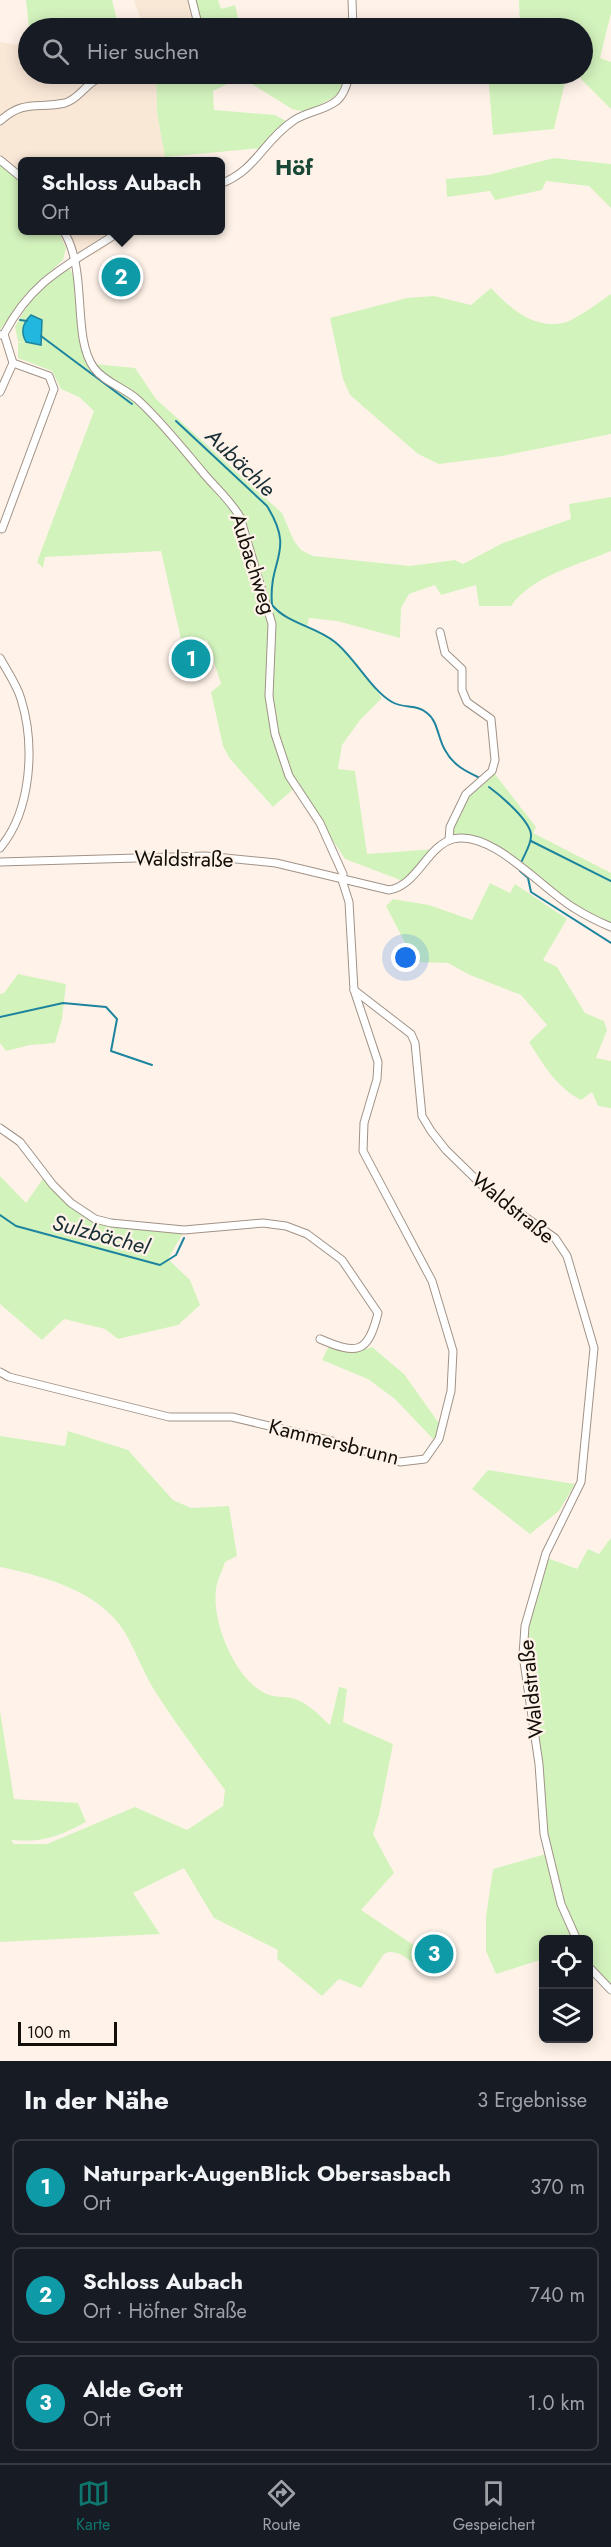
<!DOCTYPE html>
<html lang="de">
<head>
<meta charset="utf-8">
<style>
	body { margin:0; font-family:Jost,sans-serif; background:#242831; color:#f1f3f6 }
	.controls { position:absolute; right:18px; bottom:18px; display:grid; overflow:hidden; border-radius:9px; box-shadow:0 3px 15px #0003 }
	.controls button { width:54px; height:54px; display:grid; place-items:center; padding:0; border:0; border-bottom:2px solid #363941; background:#171b24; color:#f1f3f6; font:30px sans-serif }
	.scale { position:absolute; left:18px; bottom:15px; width:99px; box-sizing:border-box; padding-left:6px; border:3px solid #120e0a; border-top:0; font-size:16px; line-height:21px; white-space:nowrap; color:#120e0a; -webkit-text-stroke:4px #fff3e9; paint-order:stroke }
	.you { position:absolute; left:406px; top:958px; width:21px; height:21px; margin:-15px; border:4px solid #fff; border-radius:50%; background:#1a73e8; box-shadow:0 0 0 9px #1a73e833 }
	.badge { display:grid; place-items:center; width:39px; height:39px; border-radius:50%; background:#0f766e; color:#fff; font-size:20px; font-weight:700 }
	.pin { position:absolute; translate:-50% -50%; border:3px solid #fff; box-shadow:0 2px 6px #0006 }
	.popup { position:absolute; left:18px; top:157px; width:207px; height:78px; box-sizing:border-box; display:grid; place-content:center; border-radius:9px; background:#171b24; filter:drop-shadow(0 2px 4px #0005); font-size:20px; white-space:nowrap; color:#9ea1a6 }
	.popup b { font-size:22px; color:#f1f3f6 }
	.popup::after { content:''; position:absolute; left:50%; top:100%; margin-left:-12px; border:12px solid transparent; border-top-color:#171b24 }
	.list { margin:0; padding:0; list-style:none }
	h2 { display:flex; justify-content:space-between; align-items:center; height:78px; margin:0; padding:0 24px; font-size:26px }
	h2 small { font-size:20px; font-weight:400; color:#9ea1a6 }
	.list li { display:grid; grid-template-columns:39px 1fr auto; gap:18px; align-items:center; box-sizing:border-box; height:96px; margin:0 12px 12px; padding:0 12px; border:2px solid #363941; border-radius:9px }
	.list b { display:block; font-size:22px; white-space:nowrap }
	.list p { margin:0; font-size:20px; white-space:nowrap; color:#9ea1a6 }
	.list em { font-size:20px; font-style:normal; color:#9ea1a6 }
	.icon { flex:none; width:33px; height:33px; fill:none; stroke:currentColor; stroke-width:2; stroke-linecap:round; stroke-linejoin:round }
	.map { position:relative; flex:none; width:611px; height:2061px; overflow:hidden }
	.search { position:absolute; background:#171b24; box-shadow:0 3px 15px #0003; left:18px; right:18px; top:18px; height:66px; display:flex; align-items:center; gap:15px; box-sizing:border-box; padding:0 21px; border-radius:33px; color:#9ea1a6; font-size:22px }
	.sheet { height:402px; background:#171b24 }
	nav { display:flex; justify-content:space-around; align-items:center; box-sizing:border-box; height:84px; border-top:2px solid #363941; background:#171b24; font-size:16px; color:#9ea1a6 }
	nav a { display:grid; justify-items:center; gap:3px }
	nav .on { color:#0f766e }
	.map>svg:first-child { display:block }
	.commercial { fill:#fae8d7 }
	.green { fill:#d3f3bd }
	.water { fill:#22b7de; stroke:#1d849e; stroke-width:1.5 }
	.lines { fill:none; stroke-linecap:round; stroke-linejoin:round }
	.stream { stroke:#1d849e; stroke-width:2 }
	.street-casing { stroke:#a09287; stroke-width:9 }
	.street { stroke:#fff; stroke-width:7 }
	.labels { text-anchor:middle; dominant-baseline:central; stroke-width:4.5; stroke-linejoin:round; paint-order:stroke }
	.street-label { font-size:21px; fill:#120e0a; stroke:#fff3e9 }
	.neighbourhood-label { font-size:22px; font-weight:bold; fill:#1b4836; stroke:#fff3e9 }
	.water-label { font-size:22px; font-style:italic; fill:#162d34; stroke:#fff3e9 }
</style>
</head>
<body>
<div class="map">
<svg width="611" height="2061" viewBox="0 0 611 2061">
	<rect width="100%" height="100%" fill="#fff3e9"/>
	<g class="commercial">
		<polygon points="134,0 195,0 203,28 144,28"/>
		<polygon points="0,42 28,47 28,74 156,74 157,113 166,161 22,162 22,183 0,165"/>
		<polygon points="58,231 129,231 99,252 80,261 66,248"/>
	</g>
	<g class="green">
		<polygon points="26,0 112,0 119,28 29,28"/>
		<polygon points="195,0 218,0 221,9 235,5 239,22 203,28"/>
		<polygon points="519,0 611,0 611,13 600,58 611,62 611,109 576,74 582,74 582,28 520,28"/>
		<polygon points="156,74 348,74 340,94 306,112 292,109 241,77 213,91 214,110 275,115 286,121 262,148 165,157 157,113"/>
		<polygon points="488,74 567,74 554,129 493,135"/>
		<polygon points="554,158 611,164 611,208 589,186 546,181 542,190 495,200 490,191 447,197 446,179 488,175"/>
		<polygon points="0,165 22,183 22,230 58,231 66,248 63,260 27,293 0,330"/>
		<path d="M69,268L74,276L79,332L88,363L139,405L246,525C233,499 224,494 207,473C188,450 170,422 146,403C130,389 106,382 95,364L135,368L156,399L282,513L294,541L301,550L313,556L410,566L455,560L463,564L503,543L571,519L569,504L611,497V551C578,565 532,576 511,606H479L476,585L441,595L435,585L409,594L401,608L400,638L337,621L309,618L307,627C344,638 360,669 382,698L360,720L342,745L338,769L355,771L367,854L435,849L403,881L345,859L297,786L273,807L230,759L223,746L211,692L221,684L207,640L183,648L161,551L45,557L43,568L37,562L94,411L79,397L61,389L52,371L18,358V342L26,344L18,341L15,327L30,300L65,269Z"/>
		<path d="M491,288C510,308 533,329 563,323C576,320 599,302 611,294V434L502,456L439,464L418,454L350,395L343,379L330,318L407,298L434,296L471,305Z"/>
		<polygon points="494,773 536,827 533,833 611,873 611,924 587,914 492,846 454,837 452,832 471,792"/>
		<path d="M490,883L510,893L515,884L567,919L543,960L557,967L585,1013L604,1021L607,1030L596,1058L611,1061V1108L598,1106L592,1092L581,1100C557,1088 542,1063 529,1042L547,1025L521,995L470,975L448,963L415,962L386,906L393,899L429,905L472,920Z"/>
		<polygon points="18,974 66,984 62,1019 55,1043 30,1045 6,1051 0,1043 0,994 4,993"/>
		<path d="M0,1176L26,1203L44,1177C58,1194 73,1211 93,1220L183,1233L168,1259L190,1280L200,1305L178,1325L118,1339L105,1329L64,1319L42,1340L0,1304Z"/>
		<path d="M329,1346C345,1350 356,1353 372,1347L404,1374L441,1426L434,1440L395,1399L368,1379L322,1360Z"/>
		<path d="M68,1431L128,1450L173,1500L191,1508L229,1506L237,1556L225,1562C223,1569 219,1576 217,1584C209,1616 233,1674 261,1691C272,1698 280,1696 292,1698C307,1702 319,1715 330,1725L339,1687L347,1689L343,1722L393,1744L379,1815L373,1834L394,1873L361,1910L424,1952L418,1966C407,1959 396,1947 384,1954L361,1988L339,1979L322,1996L277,1959L278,1950L214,1918L184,1868L133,1893L160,1934L0,1942V1711L14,1799L78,1803L86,1822C57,1837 43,1843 11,1840L14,1844H47L135,1807L187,1830L223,1806L225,1790C200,1756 175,1723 153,1688C142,1670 135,1649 124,1631C99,1591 43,1576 0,1567V1436L65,1446Z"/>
		<polygon points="488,1470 575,1484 559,1511 530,1534 472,1489"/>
		<polygon points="610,1539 611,1539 611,1995 589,1971 588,1940 544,1940 543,1959 496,1974 486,1951 486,1917 493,1869 546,1854 524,1650 532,1596 542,1556 577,1569 588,1549 599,1554"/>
	</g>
	<path class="water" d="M31,315L42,320L41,345L26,342C20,331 23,323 31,315Z"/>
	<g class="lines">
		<g class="stream">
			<polyline points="20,320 27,321"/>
			<polyline points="41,336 132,404"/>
			<path d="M176,421L267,506C296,553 268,558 272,605C288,624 315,626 335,642C355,658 371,690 392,702C404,709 417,704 427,713C438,721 438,739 445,750C453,765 465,771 480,778"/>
			<path d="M489,787C500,795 532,822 531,836C531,845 524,855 521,863"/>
			<polyline points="531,841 611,881"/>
			<polyline points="520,871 528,878 531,892 611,943"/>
			<polyline points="0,1017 63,1003 106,1007 117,1019 111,1051 152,1065"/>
			<polyline points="0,1215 16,1226 160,1265 176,1255 184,1238"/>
		</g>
		<g class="street-casing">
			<g id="street">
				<polyline points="192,0 199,28"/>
				<polyline points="352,0 353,28"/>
				<path d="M0,121C24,99 37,109 65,103C78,99 83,88 94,81C101,76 113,76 121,74"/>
				<polyline points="0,160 22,178"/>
				<path d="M220,184C257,170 262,142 293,121C305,112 323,111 335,102C344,96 347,83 350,74"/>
				<path d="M63,230C89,271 71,336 94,368C104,382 125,388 138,400C163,423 183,449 205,475C217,489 230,500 240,517L272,624L269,696L275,734L289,776L320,823L343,874"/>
				<path d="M0,335L4,334C34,277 71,264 122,230"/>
				<polyline points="0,392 13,363 4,334"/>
				<polyline points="2,529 54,389 49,376 13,363"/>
				<polyline points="440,632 445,653 462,669 462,690 467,702 491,719 495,760 492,771 466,794 450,827 449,840"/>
				<path d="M0,658C7,671 17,685 21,699C35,744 32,810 0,848"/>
				<path d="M0,862L205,856L276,863L389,890C417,886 427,846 453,839C492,829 543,890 574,908C585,915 599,922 611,927"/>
				<polyline points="354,990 411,1034 415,1043 422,1116 431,1131 446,1150 487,1190 555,1238 567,1256 594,1348 581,1482 546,1553 525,1626 523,1655 539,1764 544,1834 561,1904 577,1940"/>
				<path d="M0,1128L20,1142L53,1185L71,1203L95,1219L111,1223L184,1230L263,1223L286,1226L307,1234L342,1260L378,1313C368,1354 357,1355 320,1339"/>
				<polyline points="0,1372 9,1377 169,1417 232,1417 332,1441 400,1462 425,1459 439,1439 451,1391 453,1351 432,1281 363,1151 364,1123 377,1079 378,1062 354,990 349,902 342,880"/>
				<polyline points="588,1966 611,1990"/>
			</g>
		</g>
		<use href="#street" class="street"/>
	</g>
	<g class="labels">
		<g class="street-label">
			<text transform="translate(253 564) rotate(72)">Aubachweg</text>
			<text transform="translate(184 859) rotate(1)">Waldstraße</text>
			<text transform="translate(513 1208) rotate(39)">Waldstraße</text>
			<text transform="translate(334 1442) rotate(14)">Kammersbrunn</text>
			<text transform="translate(531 1689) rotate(-96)">Waldstraße</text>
		</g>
		<g class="neighbourhood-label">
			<text x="294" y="167">Höf</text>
		</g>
		<g class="water-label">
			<text transform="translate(241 462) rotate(44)">Aubächle</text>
			<text transform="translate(101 1234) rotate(15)">Sulzbächel</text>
		</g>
	</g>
</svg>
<div class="controls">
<button><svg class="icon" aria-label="locate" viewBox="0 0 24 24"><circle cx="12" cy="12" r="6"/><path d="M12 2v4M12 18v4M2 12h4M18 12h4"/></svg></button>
<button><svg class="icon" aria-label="layers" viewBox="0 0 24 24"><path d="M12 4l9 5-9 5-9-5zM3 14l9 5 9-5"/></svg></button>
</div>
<div class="scale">100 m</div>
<div class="you"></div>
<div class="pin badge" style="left:191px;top:659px;background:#0f9aa8">1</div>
<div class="pin badge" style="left:121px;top:277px;background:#0f9aa8">2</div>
<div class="popup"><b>Schloss Aubach</b>Ort</div>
<div class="pin badge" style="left:434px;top:1954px;background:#0f9aa8">3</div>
<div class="search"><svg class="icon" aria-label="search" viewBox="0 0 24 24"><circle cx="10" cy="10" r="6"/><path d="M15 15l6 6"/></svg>Hier suchen</div>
</div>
<section class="sheet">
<h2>In der Nähe<small>3 Ergebnisse</small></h2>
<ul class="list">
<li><span class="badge" style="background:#0f9aa8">1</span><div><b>Naturpark-AugenBlick Obersasbach</b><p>Ort</p></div><em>370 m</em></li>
<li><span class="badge" style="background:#0f9aa8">2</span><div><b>Schloss Aubach</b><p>Ort · Höfner Straße</p></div><em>740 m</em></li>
<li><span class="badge" style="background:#0f9aa8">3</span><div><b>Alde Gott</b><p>Ort</p></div><em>1.0 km</em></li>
</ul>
</section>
<nav>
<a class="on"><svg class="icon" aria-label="map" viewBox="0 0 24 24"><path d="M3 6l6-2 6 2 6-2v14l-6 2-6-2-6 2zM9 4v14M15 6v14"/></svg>Karte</a>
<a><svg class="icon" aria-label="directions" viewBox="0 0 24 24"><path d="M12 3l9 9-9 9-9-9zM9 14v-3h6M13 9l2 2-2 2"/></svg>Route</a>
<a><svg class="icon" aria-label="saved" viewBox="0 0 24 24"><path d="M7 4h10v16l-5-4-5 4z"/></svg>Gespeichert</a>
</nav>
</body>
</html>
